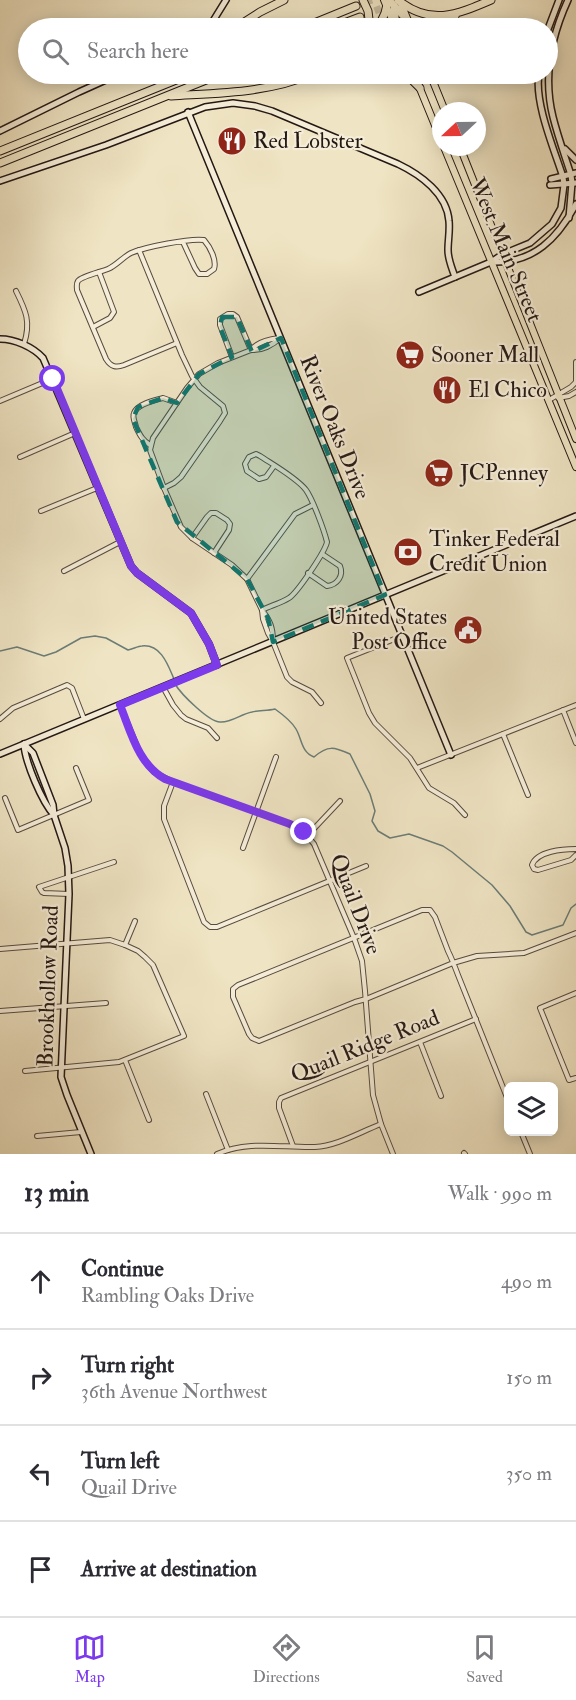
<!DOCTYPE html>
<html lang="en">
<head>
<meta charset="utf-8">
<style>
	body { margin:0; font-family:"IM FELL Double Pica",serif; background:#f2f2f3; color:#2b2b33 }
	.controls { position:absolute; right:18px; bottom:18px; display:grid; overflow:hidden; border-radius:9px; box-shadow:0 3px 15px #0003 }
	.controls button { width:54px; height:54px; display:grid; place-items:center; padding:0; border:0; border-bottom:2px solid #e1e1e2; background:#fff; color:#2b2b33; font:30px sans-serif }
	.compass { position:absolute; left:432px; top:102px; width:54px; height:54px; border-radius:50%; background:#fff; box-shadow:0 3px 15px #0003; rotate:248deg }
	.stop { position:absolute; width:18px; height:18px; margin:-14px; border:4px solid #7c3aed; border-radius:50%; background:#fff }
	.stop.end { background:#7c3aed; border-color:#fff; box-shadow:0 2px 6px #0008 }
	.list { margin:0; padding:0; list-style:none }
	h2 { display:flex; justify-content:space-between; align-items:center; height:78px; margin:0; padding:0 24px; font-size:26px }
	h2 small { font-size:20px; font-weight:400; color:#7c7c81 }
	.list li { display:grid; grid-template-columns:39px 1fr auto; gap:18px; align-items:center; box-sizing:border-box; height:96px; padding:0 24px; border-top:2px solid #e1e1e2 }
	.list b { display:block; font-size:22px; white-space:nowrap }
	.list p { margin:0; font-size:20px; white-space:nowrap; color:#7c7c81 }
	.list em { font-size:20px; font-style:normal; color:#7c7c81 }
	.icon { flex:none; width:33px; height:33px; fill:none; stroke:currentColor; stroke-width:2; stroke-linecap:round; stroke-linejoin:round }
	.map { position:relative; flex:none; width:576px; height:1154px; overflow:hidden }
	.search { position:absolute; background:#fff; box-shadow:0 3px 15px #0003; left:18px; right:18px; top:18px; height:66px; display:flex; align-items:center; gap:15px; box-sizing:border-box; padding:0 21px; border-radius:33px; color:#7c7c81; font-size:22px }
	.sheet { height:462px; background:#fff }
	nav { display:flex; justify-content:space-around; align-items:center; box-sizing:border-box; height:84px; border-top:2px solid #e1e1e2; background:#fff; font-size:16px; color:#7c7c81 }
	nav a { display:grid; justify-items:center; gap:3px }
	nav .on { color:#7c3aed }
	.map>svg:first-child { display:block }
	.lines { fill:none; stroke-linecap:round; stroke-linejoin:round }
	.stream { stroke:#6b7c77; stroke-width:1.5 }
	.highway-tunnel { stroke:#c6bba0; stroke-width:7; stroke-dasharray:7 3.5; stroke-linecap:butt }
	.street-casing { stroke:#574b40; stroke-width:6 }
	.secondary-casing { stroke:#241814; stroke-width:8 }
	.primary-casing { stroke:#241814; stroke-width:8 }
	.highway-casing { stroke:#241814; stroke-width:9 }
	.street { stroke:#f5edd8; stroke-width:4 }
	.secondary { stroke:#f5edd8; stroke-width:5 }
	.primary { stroke:#efe4c3; stroke-width:6 }
	.highway { stroke:#efe4c3; stroke-width:7 }
	.route { stroke:#7c3aed; stroke-width:8 }
	.marked { fill:#0f766e; fill-opacity:0.2; stroke:#0f766e; stroke-width:4.5; stroke-dasharray:12 8; stroke-linejoin:round }
	.labels { text-anchor:middle; dominant-baseline:central; stroke-width:4.5; stroke-linejoin:round; paint-order:stroke }
	.poi-label { font-size:22px; fill:#241814; stroke:#f5edd8; text-anchor:start }
	.street-label { font-size:22px; fill:#241814; stroke:#f5edd8 }
</style>
</head>
<body>
<div class="map">
<svg width="576" height="1154" viewBox="0 0 576 1154">
	<rect width="100%" height="100%" fill="#efe4c3"/>
	<filter id="stains"><feTurbulence type="fractalNoise" baseFrequency=".00333" numOctaves="4"/><feColorMatrix values="0 0 0 0 .2 0 0 0 0 .09 0 0 0 0 .02 0 0 0 .5 -.17"/></filter>
	<radialGradient id="worn" r=".72"><stop offset=".6" stop-color="#630" stop-opacity="0"/><stop offset="1" stop-color="#630" stop-opacity=".3"/></radialGradient>
	<g class="lines">
		<g class="stream">
			<path d="M0,651L17,647L44,656L56,652L81,638L95,636L106,638L128,650C133,649 138,646 142,646C161,644 168,665 174,679"/>
			<path d="M175,684C181,694 209,722 220,722C231,723 241,714 252,712C259,710 267,711 275,709C282,714 292,722 296,729C302,739 301,752 314,757C328,745 334,747 350,754L370,794L375,811L372,821L378,831L390,838L409,834L443,846L452,852L492,885L510,906L526,932L532,935L563,925L571,908L576,904"/>
		</g>
		<g class="highway-tunnel">
			<polyline points="356,6 372,0"/>
			<polyline points="365,15 391,4"/>
		</g>
		<g class="street-casing">
			<g id="street">
				<polyline points="139,250 182,355 192,376 200,387 223,406 225,413 220,421 181,477 174,483 164,488"/>
				<path d="M16,291C26,311 31,322 24,344"/>
				<polyline points="93,327 110,318 114,312 99,272"/>
				<path d="M280,338C273,345 262,351 251,350L218,363L199,374L187,388L153,438L150,450L164,488L181,527L192,538L232,565L247,579L262,610L263,619L268,633L273,642L287,677L292,682L312,692L321,703"/>
				<path d="M177,343L124,365C116,368 111,367 106,359L77,290C77,287 76,284 78,281C82,276 101,272 108,269C117,265 123,257 131,253C145,247 190,238 204,240C210,247 217,260 214,269L207,274H199L195,268L183,242"/>
				<path d="M251,350C258,341 270,339 279,338"/>
				<polyline points="232,357 220,325 220,319 228,314 233,314 237,317 251,350"/>
				<polyline points="558,398 569,396 576,392"/>
				<polyline points="549,400 571,387 576,382 576,362"/>
				<polyline points="0,401 52,379"/>
				<path d="M150,445C142,440 140,435 136,427C135,422 132,417 134,413C137,404 155,400 163,398L177,403"/>
				<polyline points="20,457 75,433"/>
				<polyline points="41,511 97,488"/>
				<polyline points="192,538 207,517 211,513 216,513 227,520 230,524 229,530 214,553"/>
				<polyline points="64,571 120,542"/>
				<path d="M308,573L327,586C337,585 344,576 340,566L322,554"/>
				<polyline points="247,579 295,514 313,505"/>
				<path d="M262,610C270,606 281,603 289,598C297,593 325,552 327,542C324,530 313,500 306,490C297,478 272,464 260,456L256,454L249,457L245,464L247,471L259,479L266,477L274,466"/>
				<path d="M262,610C270,620 273,628 273,641"/>
				<polyline points="402,636 347,658 369,713 375,723 410,758 429,788 454,803 465,815"/>
				<polyline points="163,687 173,705 181,715 186,719 208,728 217,738"/>
				<polyline points="120,705 139,751 147,764 154,772 173,782 290,824 304,832 314,844 354,938 362,961 365,991 373,1095 381,1124 393,1154"/>
				<polyline points="563,710 576,743"/>
				<polyline points="0,719 13,708 67,685 72,688 84,719"/>
				<polyline points="503,734 528,795"/>
				<polyline points="417,768 576,705"/>
				<polyline points="173,782 164,806 164,819 204,922 210,927 217,927 366,866"/>
				<polyline points="5,798 18,830 89,800 76,768"/>
				<polyline points="308,835 340,801"/>
				<polyline points="243,848 276,757"/>
				<path d="M576,849C563,849 537,851 532,865L534,869L538,870L571,860L576,855"/>
				<polyline points="69,894 44,893 42,892 39,887 114,862"/>
				<polyline points="125,945 135,921"/>
				<polyline points="0,949 110,940 125,945 138,951 145,957 153,965 184,1036 119,1062 25,1071"/>
				<polyline points="576,993 540,1008 569,1080 576,1078"/>
				<polyline points="0,1011 106,1003"/>
				<polyline points="420,1042 441,1096"/>
				<polyline points="125,1060 149,1120"/>
				<polyline points="206,1094 228,1150"/>
				<path d="M508,1100L458,975C455,967 452,959 448,951L435,917L430,910H422L238,985L233,989V997L249,1034L252,1038L259,1041L355,1002L366,999L453,963L477,956L524,953L576,933"/>
				<polyline points="521,1132 530,1154"/>
				<polyline points="37,1136 81,1132"/>
				<polyline points="293,1146 279,1108 279,1102 281,1098 476,1019"/>
				<polyline points="464,1153 465,1154"/>
				<path d="M217,1154C249,1140 282,1148 315,1147C337,1146 360,1132 381,1124"/>
			</g>
		</g>
		<g class="secondary-casing">
			<g id="secondary">
				<path d="M568,0C551,37 543,77 553,117C558,137 565,156 571,175L572,183L569,218"/>
				<polyline points="206,28 213,21 226,0"/>
				<polyline points="548,29 559,0"/>
				<polyline points="188,112 451,755"/>
				<polyline points="0,131 79,92 119,74"/>
				<polyline points="565,149 576,160"/>
				<polyline points="551,179 576,173"/>
				<path d="M0,181L106,145L205,107L233,103L255,106L272,111L398,164C421,175 447,194 449,221C450,231 448,240 448,250C448,260 452,268 455,277"/>
				<polyline points="550,185 576,183"/>
				<path d="M493,262C534,263 558,238 576,204"/>
				<path d="M419,292L491,262L503,254L530,243L552,224L561,208L564,185L563,177C554,149 534,102 539,74"/>
				<path d="M0,339C15,339 33,347 43,358L131,566L137,573L191,613L209,644L217,665"/>
				<polyline points="24,744 33,753 53,805 54,815 65,848 68,866 69,894 61,1077 67,1095 91,1154"/>
				<path d="M24,744C25,762 42,802 54,815"/>
				<polyline points="0,754 576,516"/>
			</g>
		</g>
		<g class="primary-casing">
			<g id="primary">
				<polyline points="384,0 394,24"/>
				<polyline points="400,1 411,28"/>
				<polyline points="414,74 441,140"/>
				<polyline points="430,74 445,111"/>
				<polyline points="444,147 576,467"/>
				<polyline points="460,147 576,439"/>
			</g>
		</g>
		<g class="highway-casing">
			<g id="highway">
				<polyline points="363,0 368,11 370,28"/>
				<polyline points="389,0 408,21"/>
				<path d="M398,0C430,26 456,15 491,0"/>
				<polyline points="394,6 396,28"/>
				<polyline points="235,28 260,12 284,0"/>
				<polyline points="302,28 356,6"/>
				<polyline points="331,28 360,17"/>
				<polyline points="378,28 385,13 388,0"/>
				<polyline points="442,28 455,16"/>
				<polyline points="406,74 420,88"/>
				<polyline points="433,81 433,74"/>
				<path d="M171,96C218,93 269,93 312,74"/>
				<polyline points="0,151 191,74"/>
				<polyline points="0,163 221,74"/>
			</g>
		</g>
		<use href="#street" class="street"/>
		<use href="#secondary" class="secondary"/>
		<use href="#primary" class="primary"/>
		<use href="#highway" class="highway"/>
	</g>
	<g class="lines">
		<path class="route" d="M53,379L131,566L137,573L191,613L209,644L217,665L120,705C131,732 138,764 165,779L290,824L304,832"/>
	</g>
	<path class="marked" d="M222,317H237L252,352L281,338L385,595L273,642L268,618L247,579L177,522L133,419L138,407L163,398L177,403L199,374L232,357L220,327Z"/>
	<defs>
		<g id="restaurant-disc" transform="scale(1.5)"><circle r="9.5" fill="#8f2418" stroke="#f5edd8"/><path d="M-5-6h1v4h1v-4h1v4h1v-4h1v5L-1.5 .5V6h-2V.5L-5-1ZM5-6V6H3V1.5H1.5Q1.5-4 5-6Z" fill="#fff"/></g>
		<g id="supermarket-disc" transform="scale(1.5)"><circle r="9.5" fill="#8f2418" stroke="#f5edd8"/><path d="M-6-5.5h2.5l.6 2H6L4.5 2H-2.5L-4.4-4H-6ZM-1.5 3.2a1.3 1.3 0 1 0 .1 0ZM3 3.2a1.3 1.3 0 1 0 .1 0Z" fill="#fff"/></g>
		<g id="bank-disc" transform="scale(1.5)"><circle r="9.5" fill="#8f2418" stroke="#f5edd8"/><path d="M-6-4H6V4H-6ZM0-2.3a2.3 2.3 0 1 0 0 4.6a2.3 2.3 0 1 0 0-4.6Z" fill="#fff"/></g>
		<g id="civic-disc" transform="scale(1.5)"><circle r="9.5" fill="#8f2418" stroke="#f5edd8"/><path d="M-.6-6.5H3V-4.5H.6V-3L4-1V1h2V6H-6V1h2V-1L-.6-3ZM-1.2 2.5V6h2.4V2.5Z" fill="#fff"/></g>
	</defs>
	<g fill-rule="evenodd">
		<use href="#restaurant-disc" x="232" y="141"/>
		<use href="#supermarket-disc" x="410" y="355"/>
		<use href="#restaurant-disc" x="447" y="390"/>
		<use href="#supermarket-disc" x="439" y="473"/>
		<use href="#bank-disc" x="408" y="552"/>
		<use href="#civic-disc" x="468" y="630"/>
	</g>
	<g class="labels">
		<g class="poi-label">
			<text x="253" y="141">Red Lobster</text>
			<text x="431" y="355">Sooner Mall</text>
			<text x="468" y="390">El Chico</text>
			<text x="460" y="473">JCPenney</text>
			<text x="429" y="539">Tinker Federal<tspan x="429" dy="25">Credit Union</tspan></text>
			<text x="447" y="617" text-anchor="end">United States<tspan x="447" dy="25">Post Office</tspan></text>
		</g>
		<g class="street-label">
			<text transform="translate(506 250) rotate(67)">West Main Street</text>
			<text transform="translate(335 427) rotate(68)">River Oaks Drive</text>
			<text transform="translate(356 904) rotate(69)">Quail Drive</text>
			<text transform="translate(48 986) rotate(-88)">Brookhollow Road</text>
			<text transform="translate(365 1046) rotate(-22)">Quail Ridge Road</text>
		</g>
	</g>
	<rect width="100%" height="100%" filter="url(#stains)"/>
	<rect width="100%" height="100%" fill="url(#worn)"/>
</svg>
<div class="controls">
<button><svg class="icon" aria-label="layers" viewBox="0 0 24 24"><path d="M12 4l9 5-9 5-9-5zM3 14l9 5 9-5"/></svg></button>
</div>
<svg class="compass" viewBox="-18 -18 36 36"><path d="M0-13l5 13h-10z" fill="#e53935"/><path d="M0 13l5-13h-10z" fill="#7c7c81"/></svg>
<div class="stop" style="left:53px;top:379px"></div>
<div class="stop end" style="left:304px;top:832px"></div>
<div class="search"><svg class="icon" aria-label="search" viewBox="0 0 24 24"><circle cx="10" cy="10" r="6"/><path d="M15 15l6 6"/></svg>Search here</div>
</div>
<section class="sheet">
<h2>13 min<small>Walk · 990 m</small></h2>
<ul class="list">
<li><svg class="icon" aria-label="ahead" viewBox="0 0 24 24"><path d="M12 20V5M6 11l6-6 6 6"/></svg><div><b>Continue</b><p>Rambling Oaks Drive</p></div><em>490 m</em></li>
<li><svg class="icon" aria-label="right" viewBox="0 0 24 24"><path d="M7 20v-9h11M14 6l5 5-5 5"/></svg><div><b>Turn right</b><p>36th Avenue Northwest</p></div><em>150 m</em></li>
<li><svg class="icon" aria-label="left" viewBox="0 0 24 24"><path d="M17 20v-9H6M10 6l-5 5 5 5"/></svg><div><b>Turn left</b><p>Quail Drive</p></div><em>350 m</em></li>
<li><svg class="icon" aria-label="arrive" viewBox="0 0 24 24"><path d="M6 21V4h12l-3 4 3 4H6"/></svg><div><b>Arrive at destination</b></div></li>
</ul>
</section>
<nav>
<a class="on"><svg class="icon" aria-label="map" viewBox="0 0 24 24"><path d="M3 6l6-2 6 2 6-2v14l-6 2-6-2-6 2zM9 4v14M15 6v14"/></svg>Map</a>
<a><svg class="icon" aria-label="directions" viewBox="0 0 24 24"><path d="M12 3l9 9-9 9-9-9zM9 14v-3h6M13 9l2 2-2 2"/></svg>Directions</a>
<a><svg class="icon" aria-label="saved" viewBox="0 0 24 24"><path d="M7 4h10v16l-5-4-5 4z"/></svg>Saved</a>
</nav>
</body>
</html>
